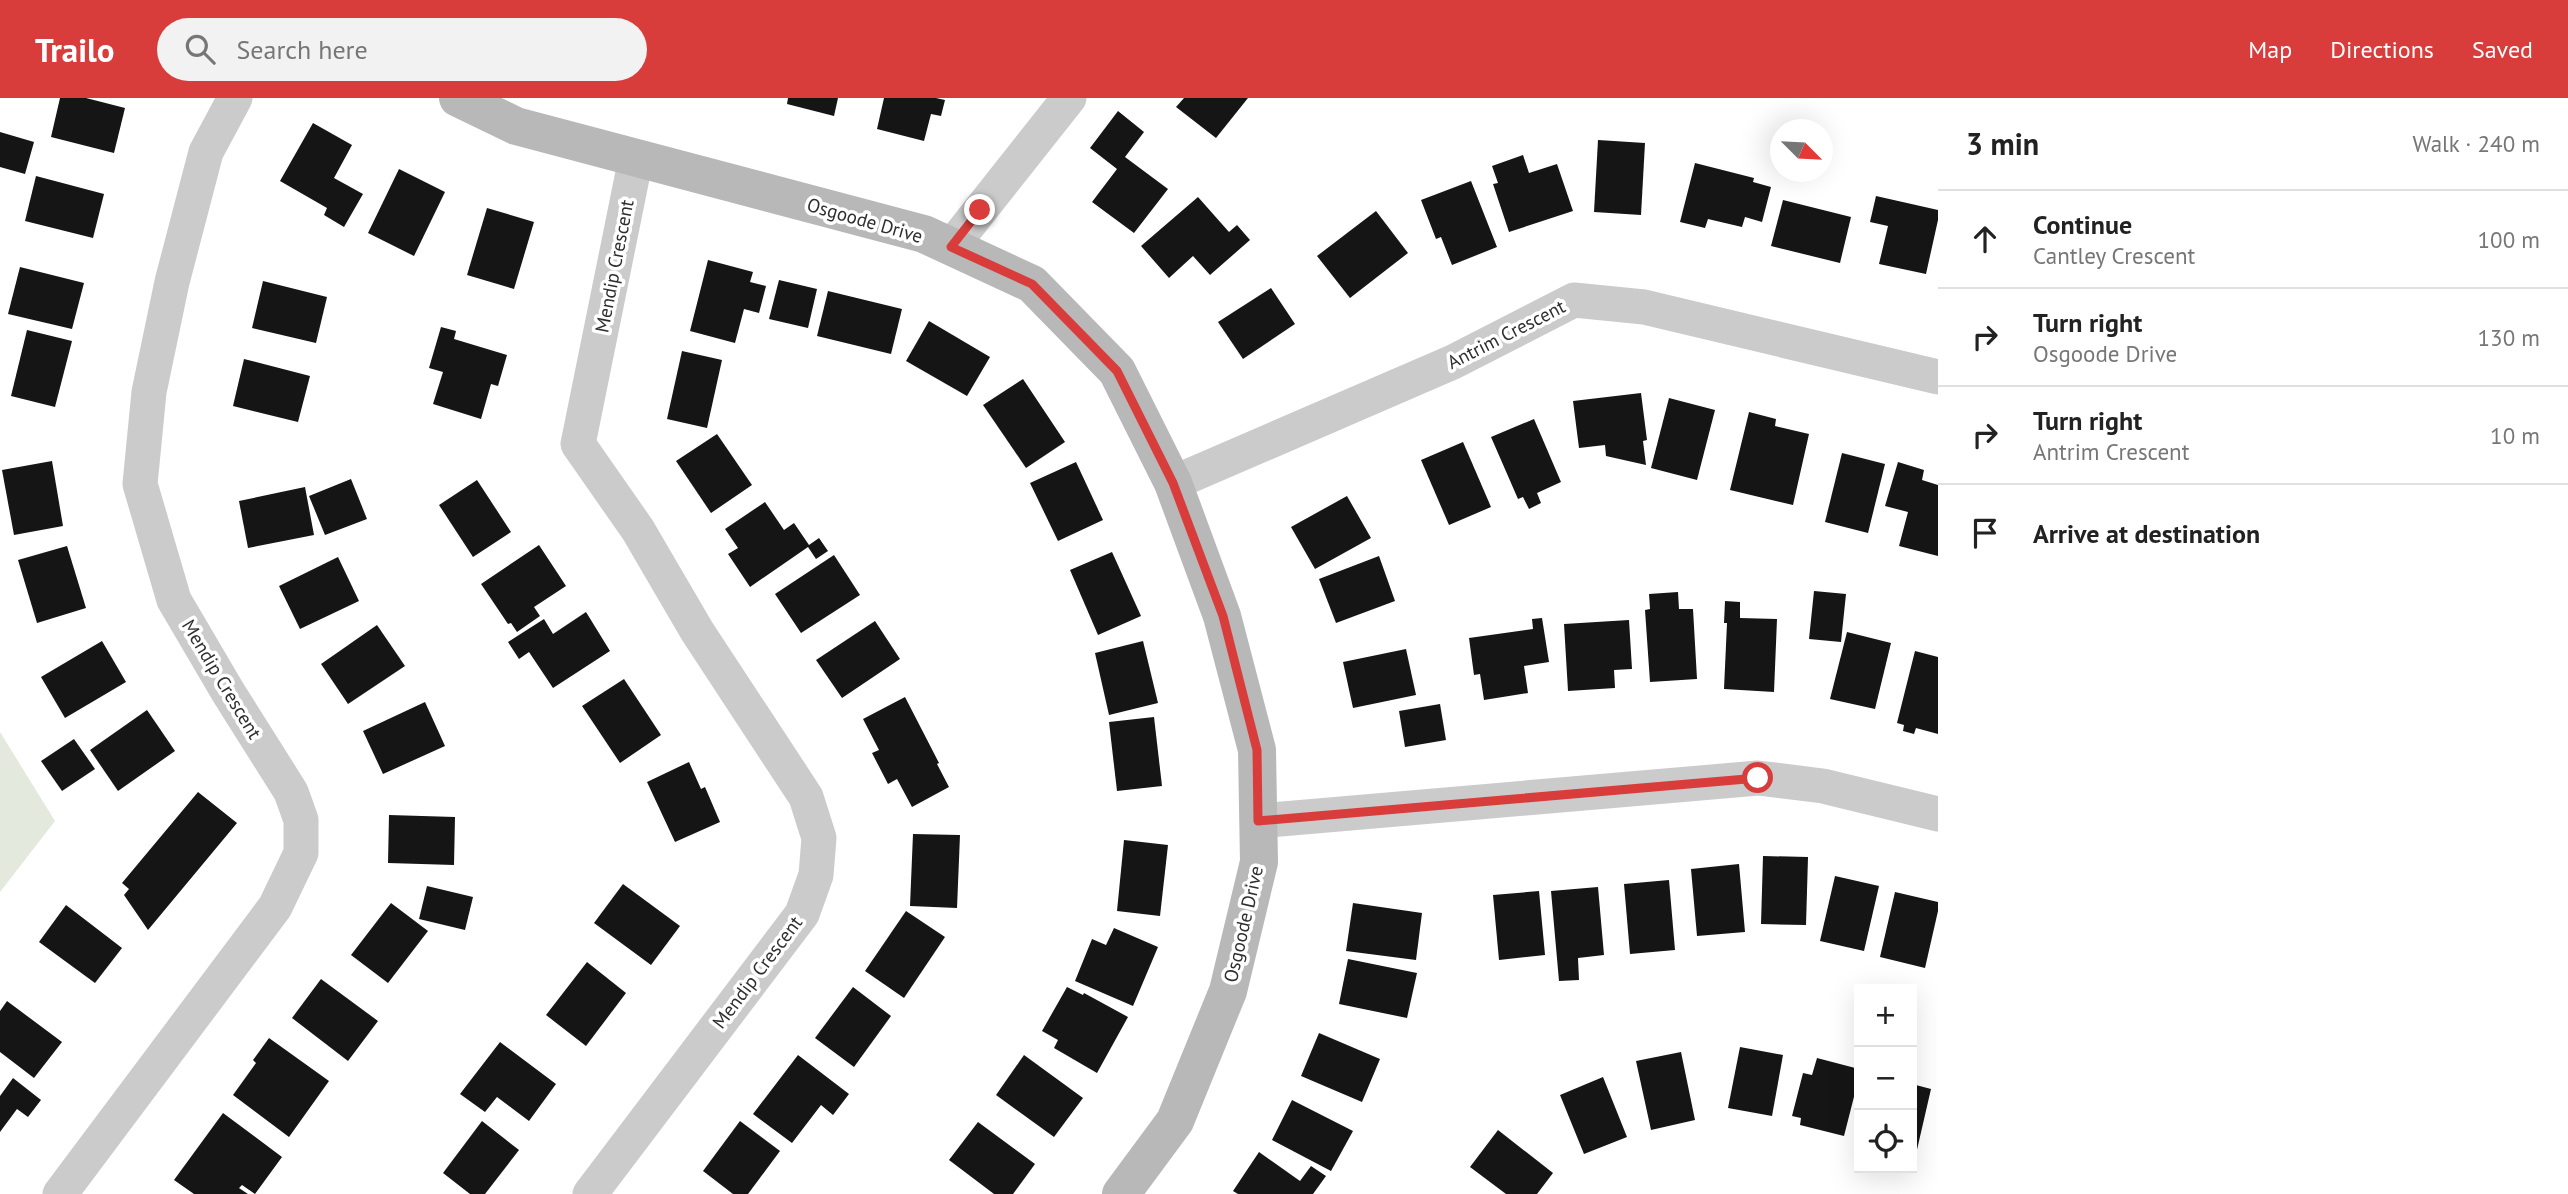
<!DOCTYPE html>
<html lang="en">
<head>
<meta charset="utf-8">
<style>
	body { margin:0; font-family:"PT Sans",sans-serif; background:#f2f2f2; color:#222 }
	.controls { position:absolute; right:21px; bottom:21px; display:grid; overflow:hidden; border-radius:0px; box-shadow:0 7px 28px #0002 }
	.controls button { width:63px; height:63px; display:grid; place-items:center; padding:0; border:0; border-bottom:2px solid #e0e0e0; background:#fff; color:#222; font:35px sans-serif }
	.compass { position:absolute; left:1770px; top:21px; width:63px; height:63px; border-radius:50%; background:#fff; box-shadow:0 7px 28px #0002; rotate:114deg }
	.stop { position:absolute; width:21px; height:21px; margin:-16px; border:5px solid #d83d3c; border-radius:50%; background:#fff }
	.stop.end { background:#d83d3c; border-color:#fff; box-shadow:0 2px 7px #0008 }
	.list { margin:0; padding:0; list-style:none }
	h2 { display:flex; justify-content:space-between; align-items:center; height:91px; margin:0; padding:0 28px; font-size:30px }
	h2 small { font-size:23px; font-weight:400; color:#767676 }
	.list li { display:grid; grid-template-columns:46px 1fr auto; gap:21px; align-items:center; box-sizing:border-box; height:98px; padding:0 28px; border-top:2px solid #e0e0e0 }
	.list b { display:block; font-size:26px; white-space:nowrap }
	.list p { margin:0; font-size:23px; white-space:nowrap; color:#767676 }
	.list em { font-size:23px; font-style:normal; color:#767676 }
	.icon { flex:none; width:38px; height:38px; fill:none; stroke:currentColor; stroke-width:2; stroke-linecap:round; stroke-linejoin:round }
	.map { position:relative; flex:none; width:1938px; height:1096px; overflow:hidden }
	header { display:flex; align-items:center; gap:42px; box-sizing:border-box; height:98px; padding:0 35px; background:#d83d3c; color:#fff }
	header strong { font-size:33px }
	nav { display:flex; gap:38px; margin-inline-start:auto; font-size:24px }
	.search { width:490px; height:63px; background:#f2f2f2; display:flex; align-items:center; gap:18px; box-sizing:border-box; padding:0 24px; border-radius:38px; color:#767676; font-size:26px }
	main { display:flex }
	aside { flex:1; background:#fff }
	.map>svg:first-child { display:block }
	.green { fill:#e3eadd }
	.building { fill:#151515 }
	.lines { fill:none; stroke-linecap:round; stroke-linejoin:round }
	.street { stroke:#cbcbcb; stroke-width:35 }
	.secondary { stroke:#b8b8b8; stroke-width:38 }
	.route { stroke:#d83d3c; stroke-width:9 }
	.labels { text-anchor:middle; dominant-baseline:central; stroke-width:7; stroke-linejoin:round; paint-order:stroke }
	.street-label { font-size:19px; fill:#2e2e2e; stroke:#fff }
</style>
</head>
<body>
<header>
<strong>Trailo</strong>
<div class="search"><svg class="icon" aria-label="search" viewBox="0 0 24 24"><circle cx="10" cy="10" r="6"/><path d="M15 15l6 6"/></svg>Search here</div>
<nav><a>Map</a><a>Directions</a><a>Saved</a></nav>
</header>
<main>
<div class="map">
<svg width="1938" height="1096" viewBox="0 0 1938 1096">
	<rect width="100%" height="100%" fill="#fff"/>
	<polygon class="green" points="0,634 55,723 0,794"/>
	<g class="building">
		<polygon points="60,0 86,0 125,10 114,55 51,39"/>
		<polygon points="788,0 838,0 834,18 787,6"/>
		<polygon points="884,0 936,0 945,2 941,18 931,16 924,43 877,31"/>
		<polygon points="1184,0 1248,0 1216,40 1176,9"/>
		<polygon points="1118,13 1144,34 1125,59 1168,91 1134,135 1092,104 1117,71 1090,50"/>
		<polygon points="313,25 352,47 334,80 363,96 344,129 324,117 327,110 280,83"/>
		<polygon points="0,34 34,44 25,76 0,69"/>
		<polygon points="1598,42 1645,45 1641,117 1594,114"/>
		<polygon points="1523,57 1529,75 1557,66 1573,113 1509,134 1493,86 1498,85 1492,68"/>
		<polygon points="1695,65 1754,80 1753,84 1771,89 1762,124 1745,119 1742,129 1708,121 1705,130 1680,124"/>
		<polygon points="399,71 445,94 414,158 368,135"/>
		<polygon points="36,78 104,96 93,140 25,123"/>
		<polygon points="1471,83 1497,149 1452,167 1441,139 1436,141 1421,102"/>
		<polygon points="1876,98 1938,112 1938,122 1926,176 1879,166 1888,128 1870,124"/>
		<polygon points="1198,99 1229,134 1237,127 1250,142 1210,177 1193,158 1169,180 1141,148"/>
		<polygon points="1783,102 1851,119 1840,165 1771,148"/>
		<polygon points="487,110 534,124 514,191 467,177"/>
		<polygon points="1376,113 1408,155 1350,200 1317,158"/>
		<polygon points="708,162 753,174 750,184 766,188 759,215 744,211 735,245 690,233"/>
		<polygon points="20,169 84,185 72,231 8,216"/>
		<polygon points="779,182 817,191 808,230 769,221"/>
		<polygon points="263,183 327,199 316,245 252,230"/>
		<polygon points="1271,190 1295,226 1243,261 1218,224"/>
		<polygon points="828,193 902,211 891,256 817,238"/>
		<polygon points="929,223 990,259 967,298 906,263"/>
		<polygon points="441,229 456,233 454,241 507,257 498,288 491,286 481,321 433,306 443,274 429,270"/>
		<polygon points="27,232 72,243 55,309 11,298"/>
		<polygon points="682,253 722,262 707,330 667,321"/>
		<polygon points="244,261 310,278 298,324 233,308"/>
		<polygon points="1023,281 1065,344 1026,370 983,307"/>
		<polygon points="1641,295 1647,342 1643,343 1646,367 1606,358 1605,347 1579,350 1573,303"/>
		<polygon points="1669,300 1715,312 1697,382 1651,370"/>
		<polygon points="1749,314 1776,321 1775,328 1809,336 1793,407 1730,392"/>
		<polygon points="1534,321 1561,384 1537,395 1541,405 1529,411 1523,399 1518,401 1491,339"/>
		<polygon points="717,336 752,387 711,415 676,363"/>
		<polygon points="1463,344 1491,409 1449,427 1421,362"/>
		<polygon points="1842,355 1885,366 1868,435 1825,424"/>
		<polygon points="52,363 63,428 14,437 2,372"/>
		<polygon points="1076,364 1103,422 1058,443 1030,385"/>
		<polygon points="1898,364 1924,372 1922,382 1938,387 1938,458 1899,448 1908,414 1885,408"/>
		<polygon points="351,381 367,421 325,437 309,398"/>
		<polygon points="477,382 511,434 473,459 439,407"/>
		<polygon points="305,389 314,437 248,450 239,403"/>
		<polygon points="1347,398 1371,440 1315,471 1291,429"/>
		<polygon points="765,404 784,432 794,425 809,447 819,440 828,453 816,461 808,449 750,489 728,456 738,450 725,431"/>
		<polygon points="539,447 566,488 534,509 540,518 517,534 511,525 508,526 481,486"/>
		<polygon points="67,448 86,510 37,525 18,462"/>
		<polygon points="1112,454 1141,518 1098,537 1070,472"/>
		<polygon points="834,457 860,497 801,535 775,496"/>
		<polygon points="1379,458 1395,503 1336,525 1319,481"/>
		<polygon points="338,459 359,503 300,531 279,488"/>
		<polygon points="1814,493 1846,496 1841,544 1809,541"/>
		<polygon points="1678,494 1679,511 1693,511 1697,581 1650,584 1645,512 1650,511 1649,496"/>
		<polygon points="1725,503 1740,504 1740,520 1777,521 1774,594 1724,591 1727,525 1724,525"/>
		<polygon points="586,514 610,553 553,590 529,554 519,561 508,544 544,521 553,536"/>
		<polygon points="1542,520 1549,564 1524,568 1528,595 1484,602 1480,576 1474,577 1469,540 1533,531 1532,521"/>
		<polygon points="1629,522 1632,571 1614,572 1615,590 1568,593 1564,526"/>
		<polygon points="875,523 900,561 842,600 816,562"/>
		<polygon points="377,527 405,568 348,606 321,566"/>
		<polygon points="1847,534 1891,545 1875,611 1830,601"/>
		<polygon points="102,543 126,584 65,620 41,579"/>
		<polygon points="1143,543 1158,605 1109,617 1095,555"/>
		<polygon points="1406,551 1416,597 1353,610 1343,564"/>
		<polygon points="1915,553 1938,559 1938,636 1916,630 1914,636 1903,633 1904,627 1897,625"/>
		<polygon points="624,581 661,637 620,665 582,608"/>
		<polygon points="905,599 939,665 937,666 949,689 912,709 897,681 888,686 872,655 879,652 863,621"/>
		<polygon points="425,604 445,648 383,676 363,633"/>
		<polygon points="1440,606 1446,642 1405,649 1399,613"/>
		<polygon points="147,612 175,653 118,693 90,652"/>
		<polygon points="1154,619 1162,688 1117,693 1109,624"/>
		<polygon points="74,641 95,671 62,693 41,663"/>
		<polygon points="689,664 701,691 705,689 720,724 675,744 647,684"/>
		<polygon points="198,694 237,725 148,832 124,797 129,791 122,785"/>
		<polygon points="389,717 455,719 454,767 388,765"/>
		<polygon points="913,736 960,737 957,810 910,808"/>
		<polygon points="1124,742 1168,747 1160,818 1117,813"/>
		<polygon points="1763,758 1808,759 1806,827 1761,826"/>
		<polygon points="1739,766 1745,834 1697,838 1691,771"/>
		<polygon points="1835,778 1879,788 1864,853 1820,843"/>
		<polygon points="1669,782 1675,852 1630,856 1624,786"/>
		<polygon points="623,786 680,828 651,867 594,825"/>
		<polygon points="427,788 473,799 465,832 419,821"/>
		<polygon points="1598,789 1604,857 1578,860 1579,882 1559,883 1551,793"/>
		<polygon points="1539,793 1545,857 1499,862 1493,797"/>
		<polygon points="1895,794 1938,804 1938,813 1925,870 1880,859"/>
		<polygon points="391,805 428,833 388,885 351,857"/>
		<polygon points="1353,805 1422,815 1416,862 1346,853"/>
		<polygon points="66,807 122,850 95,885 39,844"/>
		<polygon points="906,813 945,839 904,900 865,873"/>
		<polygon points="1114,830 1158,849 1133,908 1075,883 1092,841 1106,847"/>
		<polygon points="1348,861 1417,875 1407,920 1339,906"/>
		<polygon points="587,864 626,895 586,948 546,917"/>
		<polygon points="321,881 378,923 348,963 292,920"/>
		<polygon points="853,889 891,918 854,969 815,940"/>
		<polygon points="1067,889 1083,897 1084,895 1128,919 1097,975 1054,950 1058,942 1042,933"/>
		<polygon points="7,903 62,944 34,980 0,954 0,913"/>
		<polygon points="1319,935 1380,961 1362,1004 1301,978"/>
		<polygon points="269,940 329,983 289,1039 233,997 256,965 253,962"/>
		<polygon points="500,944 556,986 529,1023 497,999 485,1014 460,996"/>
		<polygon points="1740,949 1783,957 1772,1018 1728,1010"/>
		<polygon points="1681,954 1695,1022 1651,1032 1636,963"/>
		<polygon points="798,957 849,996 833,1017 821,1007 792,1045 753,1016"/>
		<polygon points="1024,957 1083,1000 1054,1039 996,997"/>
		<polygon points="1817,960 1859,971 1859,979 1844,1038 1800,1027 1801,1020 1792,1018 1803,975 1812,977"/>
		<polygon points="1603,979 1627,1039 1584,1056 1560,997"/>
		<polygon points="13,980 41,1002 28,1019 17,1011 0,1034 0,998"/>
		<polygon points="1912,986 1931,991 1916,1056 1912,1056"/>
		<polygon points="1292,1002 1353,1033 1331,1073 1272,1042"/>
		<polygon points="223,1015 282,1059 255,1096 242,1087 239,1090 248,1096 194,1096 174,1082"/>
		<polygon points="482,1023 519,1052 485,1096 470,1096 443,1075"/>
		<polygon points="740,1023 780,1053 748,1096 733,1096 703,1073"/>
		<polygon points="978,1024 1035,1066 1013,1096 994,1096 949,1062"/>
		<polygon points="1498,1032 1553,1075 1537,1096 1506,1096 1470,1069"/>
		<polygon points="1259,1054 1300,1083 1311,1068 1326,1078 1313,1096 1238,1096 1233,1093"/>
	</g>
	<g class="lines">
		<g class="street">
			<polyline points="951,149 1069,0"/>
			<polyline points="1173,385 1453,264 1574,202 1644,209 1938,279"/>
			<polyline points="1258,723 1758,680 1823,688 1938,716"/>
			<polyline points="60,1096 275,809 301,755 301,722 291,694 228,594 174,502 140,386 149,294 172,184 206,54 235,0"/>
			<polyline points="590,1096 802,816 816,777 819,740 806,699 697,533 638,432 578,346 636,60"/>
		</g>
		<polyline class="secondary" points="458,0 516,28 924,136 1032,186 1117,273 1173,385 1222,518 1257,652 1259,764 1228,893 1175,1023 1121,1096"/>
	</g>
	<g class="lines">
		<polyline class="route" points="980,112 951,149 1032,186 1117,273 1173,385 1223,518 1257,652 1258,723 1758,680"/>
	</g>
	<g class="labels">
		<g class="street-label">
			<text transform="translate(865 122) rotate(16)">Osgoode Drive</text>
			<text transform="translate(614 168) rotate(-79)">Mendip Crescent</text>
			<text transform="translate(1506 236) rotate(-27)">Antrim Crescent</text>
			<text transform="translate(222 581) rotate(59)">Mendip Crescent</text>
			<text transform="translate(1243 826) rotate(-77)">Osgoode Drive</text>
			<text transform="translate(757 874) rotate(-53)">Mendip Crescent</text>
		</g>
	</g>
</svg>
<div class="controls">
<button>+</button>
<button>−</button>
<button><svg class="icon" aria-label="locate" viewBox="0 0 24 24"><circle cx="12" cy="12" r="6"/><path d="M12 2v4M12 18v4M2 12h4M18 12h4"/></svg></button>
</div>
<svg class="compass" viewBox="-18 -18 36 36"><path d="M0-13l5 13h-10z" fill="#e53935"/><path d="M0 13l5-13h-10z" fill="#767676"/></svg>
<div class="stop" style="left:1758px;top:680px"></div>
<div class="stop end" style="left:980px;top:112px"></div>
</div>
<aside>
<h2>3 min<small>Walk · 240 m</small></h2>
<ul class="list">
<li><svg class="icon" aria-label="ahead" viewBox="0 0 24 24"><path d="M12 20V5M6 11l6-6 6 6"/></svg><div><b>Continue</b><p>Cantley Crescent</p></div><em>100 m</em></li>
<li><svg class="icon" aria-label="right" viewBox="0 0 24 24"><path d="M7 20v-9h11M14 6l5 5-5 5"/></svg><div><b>Turn right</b><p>Osgoode Drive</p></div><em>130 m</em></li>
<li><svg class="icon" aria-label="right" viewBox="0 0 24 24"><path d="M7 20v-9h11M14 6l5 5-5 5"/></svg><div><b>Turn right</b><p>Antrim Crescent</p></div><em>10 m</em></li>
<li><svg class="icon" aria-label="arrive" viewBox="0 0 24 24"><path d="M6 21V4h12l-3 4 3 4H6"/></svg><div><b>Arrive at destination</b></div></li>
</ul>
</aside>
</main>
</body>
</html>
